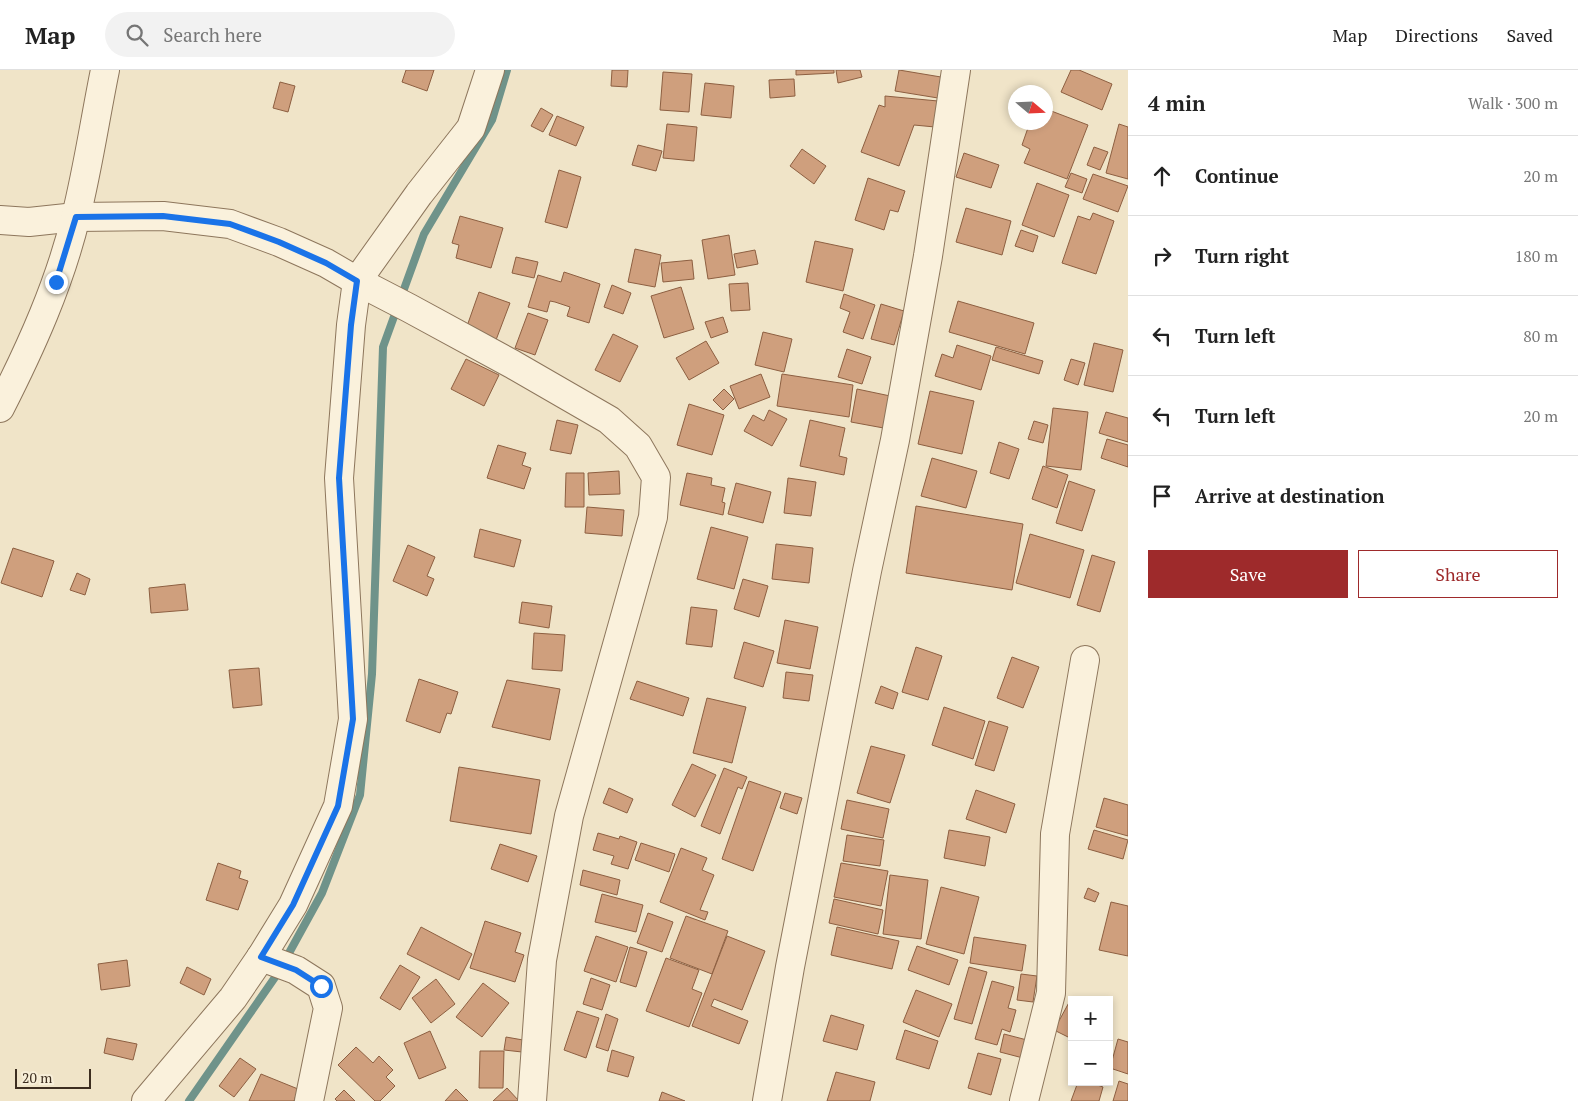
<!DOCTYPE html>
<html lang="en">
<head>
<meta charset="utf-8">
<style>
	body { margin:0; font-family:"PT Serif",serif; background:#f2f2f2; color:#222 }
	.controls { position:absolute; right:15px; bottom:15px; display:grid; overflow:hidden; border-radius:0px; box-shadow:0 2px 8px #0003 }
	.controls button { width:45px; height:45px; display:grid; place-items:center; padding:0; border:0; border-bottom:1px solid #e0e0e0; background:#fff; color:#222; font:25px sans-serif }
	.compass { position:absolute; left:1008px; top:15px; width:45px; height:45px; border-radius:50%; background:#fff; box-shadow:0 2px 8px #0003; rotate:109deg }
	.scale { position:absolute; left:15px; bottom:12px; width:76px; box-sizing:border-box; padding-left:5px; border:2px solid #3d2e20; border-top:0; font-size:14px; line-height:18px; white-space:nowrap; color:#3d2e20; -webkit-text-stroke:4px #f7eed8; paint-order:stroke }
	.stop { position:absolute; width:15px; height:15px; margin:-11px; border:4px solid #1a73e8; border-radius:50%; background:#fff }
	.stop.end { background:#1a73e8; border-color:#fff; box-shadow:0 1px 5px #0008 }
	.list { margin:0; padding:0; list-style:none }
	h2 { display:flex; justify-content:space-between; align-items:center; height:65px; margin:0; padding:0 20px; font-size:21px }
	h2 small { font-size:16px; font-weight:400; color:#767676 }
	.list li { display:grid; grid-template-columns:32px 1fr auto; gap:15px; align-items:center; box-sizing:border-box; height:80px; padding:0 20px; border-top:1px solid #e0e0e0 }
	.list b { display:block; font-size:19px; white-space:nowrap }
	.list em { font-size:16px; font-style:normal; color:#767676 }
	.actions { display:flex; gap:10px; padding:15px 20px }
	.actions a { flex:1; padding:11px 0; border:1px solid #9e2a2b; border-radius:0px; text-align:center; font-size:18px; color:#9e2a2b }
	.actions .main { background:#9e2a2b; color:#fff }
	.icon { flex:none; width:28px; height:28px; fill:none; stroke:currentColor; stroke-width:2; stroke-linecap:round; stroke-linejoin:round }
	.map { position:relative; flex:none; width:1128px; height:1031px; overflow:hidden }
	header { display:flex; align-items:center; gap:30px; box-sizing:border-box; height:70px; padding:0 25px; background:#fff; border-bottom:1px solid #e0e0e0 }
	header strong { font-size:24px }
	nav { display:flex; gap:28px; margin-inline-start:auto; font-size:18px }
	.search { width:350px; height:45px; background:#f2f2f2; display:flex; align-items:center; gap:12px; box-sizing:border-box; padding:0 18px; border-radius:28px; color:#767676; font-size:19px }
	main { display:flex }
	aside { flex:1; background:#fff }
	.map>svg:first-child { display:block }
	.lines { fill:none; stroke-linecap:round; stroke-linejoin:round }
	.stream { stroke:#6f938a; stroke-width:8 }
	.building { fill:#cf9f7d; stroke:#8d5f41 }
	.minor-casing { stroke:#8d765c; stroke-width:30 }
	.minor { stroke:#faf1dc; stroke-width:28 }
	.route { stroke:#1a73e8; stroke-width:6 }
</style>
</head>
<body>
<header>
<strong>Map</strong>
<div class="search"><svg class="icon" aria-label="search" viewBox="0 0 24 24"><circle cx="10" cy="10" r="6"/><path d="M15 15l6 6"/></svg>Search here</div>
<nav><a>Map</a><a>Directions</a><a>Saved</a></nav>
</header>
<main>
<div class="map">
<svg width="1128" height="1031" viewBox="0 0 1128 1031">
	<rect width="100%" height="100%" fill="#f0e4c8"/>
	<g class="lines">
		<polyline class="stream" points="189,1031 278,903 322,823 360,725 372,604 383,277 424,164 492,50 507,0"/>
	</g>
	<g class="building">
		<polygon points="406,0 434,0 427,21 402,12"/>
		<polygon points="612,0 628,0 627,17 611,16"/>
		<polygon points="796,0 834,0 834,3 796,5"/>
		<polygon points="836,0 860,0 862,7 838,13"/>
		<polygon points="899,0 941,7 938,28 895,21"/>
		<polygon points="1071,0 1079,0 1112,14 1102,40 1061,22"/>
		<polygon points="663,2 692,4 689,42 660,40"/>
		<polygon points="794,9 795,26 770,28 769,10"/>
		<polygon points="280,12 295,16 288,42 273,38"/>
		<polygon points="705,13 734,16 731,48 701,45"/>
		<polygon points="885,26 938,31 935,57 914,55 899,96 861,82 879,35 885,37"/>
		<polygon points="541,38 553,45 543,62 531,56"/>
		<polygon points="1046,39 1088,55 1067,109 1024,93 1030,79 1022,75 1030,52 1046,52"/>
		<polygon points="557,46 584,57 576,76 549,65"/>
		<polygon points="667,54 697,57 694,91 663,88"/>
		<polygon points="1119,54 1128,57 1128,109 1106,103"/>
		<polygon points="638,75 662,81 656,101 632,95"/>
		<polygon points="1094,77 1108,82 1100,100 1087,95"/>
		<polygon points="802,79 826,96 814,114 790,96"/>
		<polygon points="964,83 999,95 991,118 956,107"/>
		<polygon points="559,100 581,107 567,158 545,152"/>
		<polygon points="1071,103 1087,109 1082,123 1065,117"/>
		<polygon points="1093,104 1128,116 1118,142 1083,129"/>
		<polygon points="868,108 905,121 898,142 890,140 884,160 855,150"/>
		<polygon points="1037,113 1069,125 1054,167 1022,155"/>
		<polygon points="966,138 1011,151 1002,185 956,172"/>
		<polygon points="1093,143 1114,151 1096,204 1062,193 1078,146 1090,150"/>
		<polygon points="460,146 503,158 491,198 456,188 459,175 452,173"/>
		<polygon points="1021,160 1038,166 1033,182 1015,176"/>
		<polygon points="729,165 735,205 708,209 702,170"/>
		<polygon points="815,171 853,179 843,221 806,212"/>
		<polygon points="635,179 661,185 655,217 628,212"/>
		<polygon points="755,180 758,194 737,198 734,184"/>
		<polygon points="516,187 538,192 534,208 512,203"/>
		<polygon points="692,190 694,209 663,212 661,193"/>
		<polygon points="564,202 600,214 589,253 567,246 570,237 555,232 550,231 547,242 528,237 538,205 561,212"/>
		<polygon points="748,213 750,240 731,241 729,214"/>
		<polygon points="612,215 631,223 623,244 604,237"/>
		<polygon points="681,217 694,259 664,268 651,226"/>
		<polygon points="479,222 510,233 496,270 466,259"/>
		<polygon points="844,224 875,235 863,269 843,262 850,242 840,238"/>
		<polygon points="958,231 1034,253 1025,284 949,262"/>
		<polygon points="881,234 904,241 894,275 871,269"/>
		<polygon points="528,243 548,250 535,285 515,278"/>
		<polygon points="723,247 728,262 711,268 705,252"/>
		<polygon points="763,262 792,269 784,302 755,295"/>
		<polygon points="613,264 638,276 620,312 595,300"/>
		<polygon points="706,271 719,293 689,310 676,288"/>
		<polygon points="1094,273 1123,280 1113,322 1084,315"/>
		<polygon points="957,275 991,286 981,320 935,306 942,284 953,288"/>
		<polygon points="996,277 1043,291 1039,304 992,290"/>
		<polygon points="847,279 871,287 862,314 838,307"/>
		<polygon points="466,289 499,305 484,336 451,319"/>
		<polygon points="1071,289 1085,293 1078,315 1064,310"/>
		<polygon points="761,304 770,327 739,339 730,316"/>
		<polygon points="782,304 853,315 849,347 777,336"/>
		<polygon points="724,319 734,329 723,340 713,330"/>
		<polygon points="857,319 895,327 889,359 851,352"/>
		<polygon points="930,321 974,331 962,384 918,374"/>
		<polygon points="689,334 724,345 712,385 677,375"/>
		<polygon points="1053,338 1088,342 1081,400 1046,396"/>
		<polygon points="769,340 787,349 772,376 744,361 753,345 764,351"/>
		<polygon points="1106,342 1128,348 1128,372 1099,363"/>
		<polygon points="557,350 578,355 571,384 550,380"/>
		<polygon points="810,350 845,358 839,386 847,388 844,405 800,396"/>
		<polygon points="1034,351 1048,355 1043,373 1028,369"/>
		<polygon points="1107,369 1128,375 1128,397 1101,388"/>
		<polygon points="999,372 1019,379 1009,409 990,403"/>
		<polygon points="498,375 526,383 522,395 531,398 524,419 487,408"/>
		<polygon points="932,388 977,401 966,438 921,426"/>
		<polygon points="1043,396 1068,405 1057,438 1032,429"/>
		<polygon points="619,401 620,424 589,425 588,403"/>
		<polygon points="566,403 584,403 584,437 565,437"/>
		<polygon points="687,403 712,408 711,415 725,418 722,432 725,433 723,445 680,435"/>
		<polygon points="788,408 816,412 811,446 784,443"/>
		<polygon points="1069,411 1095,420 1082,461 1056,453"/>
		<polygon points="736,413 771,422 763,453 728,444"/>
		<polygon points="916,436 1023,454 1012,520 906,503"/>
		<polygon points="587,437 624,440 622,466 585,463"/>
		<polygon points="711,457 748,467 734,519 697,509"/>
		<polygon points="480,459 521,470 514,497 474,487"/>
		<polygon points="1030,464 1084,480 1070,528 1016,513"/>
		<polygon points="776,474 813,478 809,513 772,509"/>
		<polygon points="408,475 435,487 427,506 434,509 427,526 393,511"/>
		<polygon points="13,478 54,491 42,527 1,513"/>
		<polygon points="1092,485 1115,492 1100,542 1077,535"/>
		<polygon points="77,503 90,509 85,525 70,520"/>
		<polygon points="743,509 768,516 759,547 734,539"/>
		<polygon points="185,514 188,540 151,543 149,518"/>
		<polygon points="522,532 552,536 549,558 519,553"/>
		<polygon points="691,537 717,540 712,577 686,574"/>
		<polygon points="785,550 818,557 810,599 777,593"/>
		<polygon points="534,563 565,565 562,601 532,599"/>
		<polygon points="744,572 774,581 763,617 734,608"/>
		<polygon points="916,577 942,586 928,630 902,622"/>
		<polygon points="1012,587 1039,597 1023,638 997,628"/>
		<polygon points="259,598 262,635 233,638 229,600"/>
		<polygon points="786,602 813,605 809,631 783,628"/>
		<polygon points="419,609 458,622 451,644 447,643 440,663 406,651"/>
		<polygon points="507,610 560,619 550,670 492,657"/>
		<polygon points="637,611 689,628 683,646 630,629"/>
		<polygon points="881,616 898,623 893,639 875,633"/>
		<polygon points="707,628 746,637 732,693 693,683"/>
		<polygon points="944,637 985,651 973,689 932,675"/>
		<polygon points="989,651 1008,657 994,701 975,695"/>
		<polygon points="871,676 905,685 890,733 857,723"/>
		<polygon points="692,694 716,705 695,747 672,735"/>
		<polygon points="459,697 540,710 531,764 450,751"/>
		<polygon points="724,698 747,707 742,719 738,717 720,764 701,756"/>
		<polygon points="749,711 781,722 753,801 722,789"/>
		<polygon points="609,718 633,729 627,743 603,733"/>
		<polygon points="976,720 1015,734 1006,763 966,749"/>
		<polygon points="785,723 802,728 797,744 780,738"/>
		<polygon points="1104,728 1128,735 1128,766 1096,757"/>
		<polygon points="847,730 889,739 883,768 841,759"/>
		<polygon points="949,760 990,767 985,796 944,788"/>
		<polygon points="1094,760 1128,770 1123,789 1088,779"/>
		<polygon points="598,763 619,769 620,766 637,772 628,799 611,794 614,786 593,780"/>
		<polygon points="847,765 884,770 880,796 843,791"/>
		<polygon points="641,773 675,784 669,802 635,790"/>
		<polygon points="500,774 537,786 528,812 491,799"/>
		<polygon points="681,778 707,788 702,800 714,805 700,840 708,842 705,850 660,832"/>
		<polygon points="218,793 241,801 239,808 248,811 238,840 206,830"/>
		<polygon points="841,793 888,801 881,836 834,827"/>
		<polygon points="583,800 620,810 617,825 580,815"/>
		<polygon points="890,805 928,810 921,869 883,864"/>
		<polygon points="941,817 979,827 964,884 926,874"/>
		<polygon points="1088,818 1099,823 1095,832 1084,828"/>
		<polygon points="602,824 643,835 636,862 595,852"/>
		<polygon points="834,829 883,840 878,864 829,853"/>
		<polygon points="1111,832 1128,836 1128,886 1099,880"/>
		<polygon points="648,843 673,852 662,882 637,873"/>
		<polygon points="686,846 728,861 712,904 670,888"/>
		<polygon points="485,851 521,863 515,882 524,885 515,912 470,898"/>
		<polygon points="421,857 472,884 459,910 407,884"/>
		<polygon points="837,857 899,871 892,899 831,885"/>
		<polygon points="596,866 628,877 616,912 584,901"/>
		<polygon points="727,866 765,881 742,940 714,929 711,936 748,951 739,974 692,956"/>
		<polygon points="974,867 1026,875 1022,901 970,893"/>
		<polygon points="917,876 958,890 949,915 908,900"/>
		<polygon points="630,877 647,882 636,917 620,912"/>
		<polygon points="666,888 699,900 692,919 702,923 689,957 646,941"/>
		<polygon points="127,890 130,916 101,920 98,894"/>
		<polygon points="400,895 420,907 400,940 380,928"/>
		<polygon points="187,897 211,909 204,925 180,913"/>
		<polygon points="969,897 987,902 972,954 954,949"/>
		<polygon points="1021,904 1037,906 1033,932 1017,930"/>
		<polygon points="591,908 610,915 602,940 583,934"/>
		<polygon points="436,909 455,934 431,953 412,928"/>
		<polygon points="992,911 1014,917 1008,938 1016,940 1010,962 1002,959 997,975 975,969"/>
		<polygon points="483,913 509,933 482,967 456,947"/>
		<polygon points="916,920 952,934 939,967 903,952"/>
		<polygon points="1072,927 1078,930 1072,930 1072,969 1054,960"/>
		<polygon points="577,941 599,948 586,988 564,980"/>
		<polygon points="606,944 618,949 608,981 596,977"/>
		<polygon points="831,945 864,955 857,980 823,971"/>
		<polygon points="905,960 938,971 929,999 896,989"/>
		<polygon points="430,961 446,998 419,1009 404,973"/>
		<polygon points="1004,964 1027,970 1023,988 1000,982"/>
		<polygon points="506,967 523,970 522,982 504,980"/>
		<polygon points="107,968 137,974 133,990 104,983"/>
		<polygon points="1118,969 1128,972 1128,1004 1110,998"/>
		<polygon points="356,977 373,993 379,986 393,1000 386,1007 395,1016 380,1031 375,1031 338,995"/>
		<polygon points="612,980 634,987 628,1007 607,1001"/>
		<polygon points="480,981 504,981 503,1018 479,1018"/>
		<polygon points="978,983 1001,989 991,1025 968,1018"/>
		<polygon points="240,988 256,999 234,1027 219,1016"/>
		<polygon points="836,1002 875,1012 870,1031 827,1031"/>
		<polygon points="261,1004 298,1019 294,1031 249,1031"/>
		<polygon points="1119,1011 1128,1014 1128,1031 1113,1031"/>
		<polygon points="1078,1012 1089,1012 1103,1017 1099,1031 1071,1031"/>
		<polygon points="507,1018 519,1031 493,1031"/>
		<polygon points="456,1019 468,1031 445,1031"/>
		<polygon points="344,1020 355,1031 337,1031 335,1029"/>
		<polygon points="662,1022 685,1031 659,1031"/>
	</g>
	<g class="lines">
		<g class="minor-casing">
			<g id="minor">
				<polyline points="0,150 29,152 76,147 163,146 230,154 279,172 326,193 357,211 409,238 512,294 609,350 638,376 656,407 653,447 569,746 542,890 532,1031"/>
				<path d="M0,338C31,277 60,213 76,146C88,98 95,49 105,0"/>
				<polyline points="261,887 296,900 321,916 328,938 309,1031"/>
				<polyline points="146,1031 233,928 261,887 293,835 338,736 353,649 339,408 351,255 357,211 419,124 471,58 490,0"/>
				<polyline points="767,1031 790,897 867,501 895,370 928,186 956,0"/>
				<polyline points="1024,1031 1051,923 1055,764 1085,590"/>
			</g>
		</g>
		<use href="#minor" class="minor"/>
	</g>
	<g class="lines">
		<polyline class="route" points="56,212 76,147 163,146 230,154 279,172 326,193 357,211 351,255 339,408 353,649 338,736 293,835 261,887 296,900 321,916"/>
	</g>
</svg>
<div class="controls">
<button>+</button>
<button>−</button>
</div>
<svg class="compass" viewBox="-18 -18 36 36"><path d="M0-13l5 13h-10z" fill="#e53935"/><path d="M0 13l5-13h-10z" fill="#767676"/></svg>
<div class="scale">20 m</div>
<div class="stop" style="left:321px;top:916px"></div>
<div class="stop end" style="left:56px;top:212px"></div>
</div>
<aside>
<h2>4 min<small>Walk · 300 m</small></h2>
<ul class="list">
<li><svg class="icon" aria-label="ahead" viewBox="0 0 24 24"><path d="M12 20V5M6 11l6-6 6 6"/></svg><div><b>Continue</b></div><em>20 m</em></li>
<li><svg class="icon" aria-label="right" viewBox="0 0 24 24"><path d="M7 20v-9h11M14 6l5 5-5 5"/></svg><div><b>Turn right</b></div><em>180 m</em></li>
<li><svg class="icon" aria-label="left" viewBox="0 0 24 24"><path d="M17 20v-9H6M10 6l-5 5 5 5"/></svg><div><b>Turn left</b></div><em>80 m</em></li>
<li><svg class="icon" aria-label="left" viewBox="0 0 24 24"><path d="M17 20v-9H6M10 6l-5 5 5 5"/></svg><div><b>Turn left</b></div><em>20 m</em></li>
<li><svg class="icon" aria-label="arrive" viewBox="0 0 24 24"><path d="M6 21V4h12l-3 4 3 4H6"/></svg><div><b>Arrive at destination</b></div></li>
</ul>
<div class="actions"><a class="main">Save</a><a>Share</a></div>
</aside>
</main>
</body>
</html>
